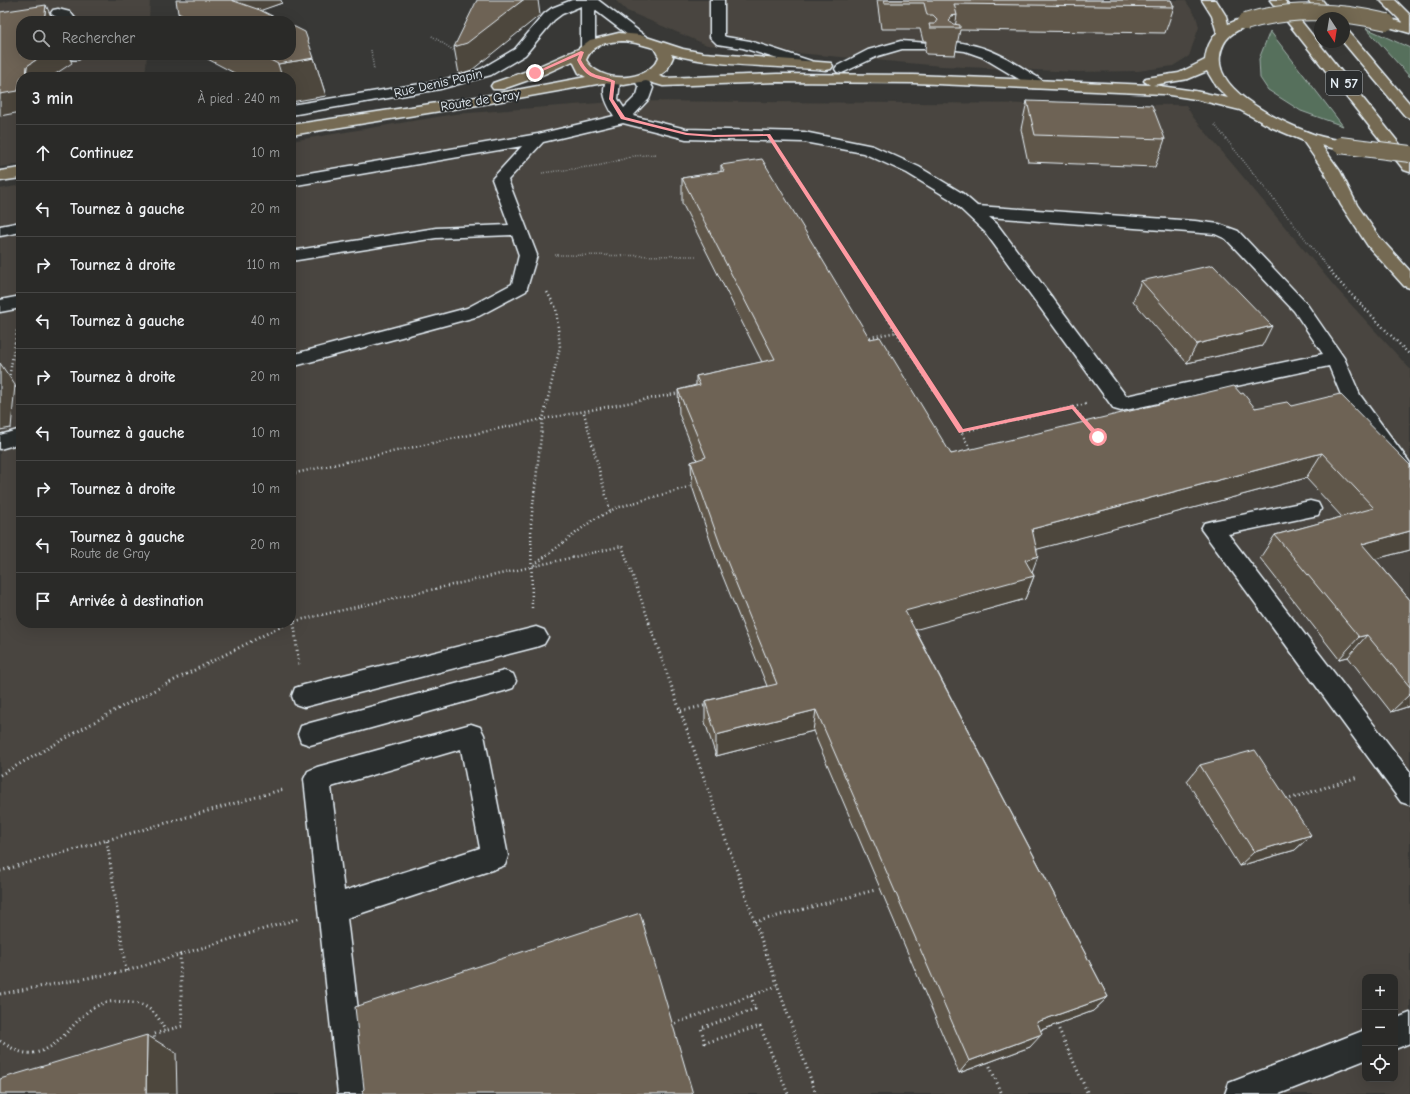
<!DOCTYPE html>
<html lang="fr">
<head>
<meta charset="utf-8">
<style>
	body { margin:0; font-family:"Comic Neue",sans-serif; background:#323230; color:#f1f3f6 }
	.controls { position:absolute; right:12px; bottom:12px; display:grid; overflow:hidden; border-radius:8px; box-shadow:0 4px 16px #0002 }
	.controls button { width:36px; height:36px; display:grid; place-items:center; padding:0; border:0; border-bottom:1px solid #464645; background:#2a2a28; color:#f1f3f6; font:20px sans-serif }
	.compass { position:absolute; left:1314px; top:12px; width:36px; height:36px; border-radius:50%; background:#2a2a28; box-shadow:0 4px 16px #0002; rotate:168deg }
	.stop { position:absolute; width:12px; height:12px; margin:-9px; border:3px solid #ff9aa2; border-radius:50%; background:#fff }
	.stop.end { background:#ff9aa2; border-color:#fff; box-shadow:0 1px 4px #0008 }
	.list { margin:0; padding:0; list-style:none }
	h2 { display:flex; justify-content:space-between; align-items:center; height:52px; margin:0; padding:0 16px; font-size:17px }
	h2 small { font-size:13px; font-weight:400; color:#a5a7a8 }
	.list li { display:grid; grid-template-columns:26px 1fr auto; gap:12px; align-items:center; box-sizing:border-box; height:56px; padding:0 16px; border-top:1px solid #464645 }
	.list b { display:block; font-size:15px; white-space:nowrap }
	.list p { margin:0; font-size:13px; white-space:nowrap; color:#a5a7a8 }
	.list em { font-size:13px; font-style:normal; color:#a5a7a8 }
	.icon { flex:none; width:22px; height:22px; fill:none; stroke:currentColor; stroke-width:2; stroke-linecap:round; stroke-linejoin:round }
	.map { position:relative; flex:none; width:1410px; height:1094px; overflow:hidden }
	.search { position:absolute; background:#2a2a28; box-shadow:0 4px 16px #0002; left:16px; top:16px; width:280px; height:44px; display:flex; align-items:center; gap:10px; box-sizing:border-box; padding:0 14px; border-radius:16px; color:#a5a7a8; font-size:15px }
	.panel { position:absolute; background:#2a2a28; box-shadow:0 4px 16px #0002; left:16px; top:72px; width:280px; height:556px; border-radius:16px }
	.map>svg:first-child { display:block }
	.built { fill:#48453f; fill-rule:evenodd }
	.green { fill:#566f5c; stroke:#9fb0aa }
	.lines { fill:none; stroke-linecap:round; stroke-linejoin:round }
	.minor-casing { stroke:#e8f1f8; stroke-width:3 }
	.major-casing { stroke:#e8f1f8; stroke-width:3 }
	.highway-casing { stroke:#e8f1f8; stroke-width:3 }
	.path-far2 { stroke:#e8f1f8; stroke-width:1.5; stroke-dasharray:0.5 2; stroke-linecap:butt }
	.path-far1 { stroke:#e8f1f8; stroke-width:2.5; stroke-dasharray:1 3; stroke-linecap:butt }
	.path { stroke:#e8f1f8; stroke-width:3; stroke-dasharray:1 3.5; stroke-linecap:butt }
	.minor { fill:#2a2d2e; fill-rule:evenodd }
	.major { fill:#746b52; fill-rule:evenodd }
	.highway { fill:#746b52; fill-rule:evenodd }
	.major-bridge-casing { stroke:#e8f1f8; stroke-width:18; stroke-linecap:butt }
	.major-bridge { stroke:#746b52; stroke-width:16 }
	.wall { fill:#5f5649; stroke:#e8f1f8 }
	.shaded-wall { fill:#4d463c; stroke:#e8f1f8 }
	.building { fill:#6e6455; stroke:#e8f1f8 }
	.route { fill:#ff9aa2 }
	.labels { text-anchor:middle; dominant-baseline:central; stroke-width:4; stroke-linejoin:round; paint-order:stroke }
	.far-street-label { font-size:13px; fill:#e8f1f8; stroke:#2a2d2e }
	.shield { fill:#2a2d2e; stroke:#afb6bb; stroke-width:1 }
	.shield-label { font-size:14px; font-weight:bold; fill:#e8f1f8 }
</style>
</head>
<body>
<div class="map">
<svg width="1410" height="1094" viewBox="0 0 1410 1094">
	<rect width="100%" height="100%" fill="#383836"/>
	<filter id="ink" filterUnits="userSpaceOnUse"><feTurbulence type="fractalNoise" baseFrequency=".025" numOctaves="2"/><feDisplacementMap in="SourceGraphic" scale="8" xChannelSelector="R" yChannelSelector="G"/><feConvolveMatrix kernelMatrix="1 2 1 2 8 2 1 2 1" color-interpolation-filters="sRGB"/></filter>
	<g filter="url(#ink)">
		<g class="built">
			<polygon points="13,0 150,0 149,21 21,21 21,55 147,55 145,77 21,77 21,164 0,167 0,3"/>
			<polygon points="615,0 1185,0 1196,16 1199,27 1189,56 1173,66 1138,71 1078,72 941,66 707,45 627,11"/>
			<path d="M626,101L1186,105L1193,117L1335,287L1410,369V1094H0V189L21,185V623H291V141L455,114ZM1365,977H1395V1079H1365Z"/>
		</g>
		<g class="green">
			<polygon points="1366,28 1410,48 1410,77"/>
			<polygon points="1270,31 1343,126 1301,111 1268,90 1260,78 1259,59"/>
		</g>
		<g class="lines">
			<g class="minor-casing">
				<g id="minor">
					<polygon points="572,0 598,0 649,39 647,42 637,42 595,10 595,47 593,50 583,50 581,47 581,6 562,14 554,20 525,55 491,75 440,89 291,115 291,105 439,81 481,69 515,49 544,14 552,8"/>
					<polygon points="710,0 724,0 724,36 726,37 750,41 811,61 813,64 811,67 806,68 743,48 717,44 710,37"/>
					<path d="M58,9L70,12L77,21H63C59,17 54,17 51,13L53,10Z"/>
					<polygon points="901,41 929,43 931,46 929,49 902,49 878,56 842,73 837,72 835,69 837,66 868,50"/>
					<path d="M953,42C982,44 1005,56 1029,72C1035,76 1042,79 1046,85L1044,88H1034L982,57L965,51L948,49L946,46L948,43Z"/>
					<path d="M65,55H80L81,56L79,59C73,60 69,60 65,55Z"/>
					<path d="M641,75L646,76L653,88L649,99L633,116L686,129L804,132L873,146L919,167L962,193L977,206L1195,221L1219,224L1238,231L1306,303L1344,358L1360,395L1410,463V485L1403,483L1394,472L1344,402L1329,366L1121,411L1114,409L985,232L950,199L907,173L863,153L804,142L686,139L623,123L543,142L508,180L537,255L526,291L479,316L291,367V355L467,308L512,284L519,255L512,235L436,238L291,261V251L436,228L509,225L492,179L522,146L291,186V176L538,134L614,116C607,104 599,91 608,78H618L620,81L618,99L624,108L637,95L639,88L634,79L636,76ZM989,217L1215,234L1226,239L1294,311L1323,354L1126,396L997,224Z"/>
					<polygon points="21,222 21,232 0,236 0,226"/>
					<polygon points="21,296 21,308 0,312 0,300"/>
					<polygon points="21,429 21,443 0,449 0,435"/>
					<polygon points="1310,501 1318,503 1321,509 1318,515 1228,534 1410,772 1410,805 1401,802 1201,529 1204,523 1212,521"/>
					<polygon points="536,627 544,630 548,637 544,644 536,647 304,707 295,704 292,696 295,688 304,685"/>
					<polygon points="504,671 513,674 516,681 513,688 504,691 310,745 301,742 298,734 301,726 310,723"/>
					<path d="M471,724L480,727L484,735L508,856L505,865L495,869L347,918L368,1094H338L304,779L308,771L317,767ZM461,749L480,848L344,891L331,787Z"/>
					<polygon points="1410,1013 1410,1043 1395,1049 1395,1019"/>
					<polygon points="1365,1030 1365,1060 1279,1094 1225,1094 1229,1083"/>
				</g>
			</g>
			<g class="major-casing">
				<g id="major">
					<path d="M1245,18L1250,19L1252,22L1250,25C1234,31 1223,37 1220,56C1215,93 1284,123 1313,134C1323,138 1335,139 1346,142L1348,145L1346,148L1340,150L1304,141L1271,127L1240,110L1195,99L1163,94L914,83L777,82L663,86L646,81L624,85L603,83L490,103L291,135V125L490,95L586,77L579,73L573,61L540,76L503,89H493L491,86L493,83L530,70L578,49L590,40L619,33L640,35L683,49L704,53L831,63L833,66L831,69L826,70C774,65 722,68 671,54L673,57L667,70L659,76L664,78L777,74L914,75L1150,85L1144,81L1146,78L1179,73L1205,60C1208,36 1223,23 1245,18ZM624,41L636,43L654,48L659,57C648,83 600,84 586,60C592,44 609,41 624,41ZM1207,71L1216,86L1228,98L1195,91L1153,85L1188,79Z"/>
					<polygon points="1387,18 1410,25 1410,33 1382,25 1380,22 1382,19"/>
					<polygon points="21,168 21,178 0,181 0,171"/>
				</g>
			</g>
			<g class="highway-casing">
				<g id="highway">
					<polygon points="1202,0 1216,0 1226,16 1230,33 1228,36 1218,36 1212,16"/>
					<polygon points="1270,0 1284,0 1410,157 1410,172 1404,170"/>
					<polygon points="1308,0 1322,0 1337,18 1323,18"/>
					<polygon points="1380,0 1395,0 1410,15 1410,26 1405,25"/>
					<polygon points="1344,31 1349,32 1410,104 1410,118 1405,116 1343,42 1344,42"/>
					<polygon points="1309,133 1314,135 1340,171 1357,205 1380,238 1410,271 1410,288 1404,286 1368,246 1341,205 1324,171 1301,138 1304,135"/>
				</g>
			</g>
			<g class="path-far2">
				<polyline points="432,36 456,52"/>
				<polyline points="371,50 374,70"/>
				<polyline points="1215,125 1329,269"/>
				<polyline points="787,162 856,269"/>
				<polyline points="542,173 602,165 634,156 657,154"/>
				<polyline points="555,255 696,256"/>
			</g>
			<g class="path-far1">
				<polyline points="855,268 961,432"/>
				<polyline points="1328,268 1342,285 1410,355"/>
				<polyline points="866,338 897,332"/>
				<polyline points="9,379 17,330"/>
				<polyline points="15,387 21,385"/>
				<polyline points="1073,407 1086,404"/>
				<polyline points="584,413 610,511"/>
				<polyline points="972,452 961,432 1073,407 1088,425"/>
				<polyline points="291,474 543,419 680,393"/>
				<polyline points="534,565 593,520 616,508 692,486"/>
				<polyline points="291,592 294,624"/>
				<polyline points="532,608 531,522 543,419 560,347 556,308 547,292"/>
				<polyline points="291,622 622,546 650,624"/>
				<polyline points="286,624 288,623"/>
			</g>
			<g class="path">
				<polyline points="294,623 299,666"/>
				<polyline points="649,623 816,1094"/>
				<polyline points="681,711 707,705"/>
				<polyline points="0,775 123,706 288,623"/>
				<polyline points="1286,800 1358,777"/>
				<polyline points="107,841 126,971"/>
				<polyline points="0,871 284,789"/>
				<polyline points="755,922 875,890"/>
				<polyline points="0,994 126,971 300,918"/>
				<polyline points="751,996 755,1009 701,1028 705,1043 760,1026 788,1094"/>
				<polyline points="671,1025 777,986"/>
				<polyline points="1057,1025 1088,1094"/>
				<path d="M0,1041C10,1047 21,1055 34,1053C64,1048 73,1016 99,1005C110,1000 121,1001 132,1003C149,1004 159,1016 165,1031"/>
				<polyline points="155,1042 154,1034 182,1026 180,954"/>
				<polyline points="988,1062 1002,1094"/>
			</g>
			<use href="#minor" class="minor"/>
			<use href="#major" class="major"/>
			<use href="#highway" class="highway"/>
			<g class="major-bridge-casing">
				<g id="major-bridge">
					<path d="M1245,22C1293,7 1339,11 1387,22"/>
					<polyline points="1340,145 1410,154"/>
				</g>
			</g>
			<use href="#major-bridge" class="major-bridge"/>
		</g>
		<g class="wall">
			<polygon points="877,0 1171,0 1174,7 1165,33 960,30 955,55 926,54 925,50 926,41 923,41 920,29 881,29"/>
			<polygon points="282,3 260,10 282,21 181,21 178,13"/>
			<polygon points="200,55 291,55 314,58 326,96 291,77 242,77"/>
			<polygon points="1027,101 1165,139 1155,167 1028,162 1021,129"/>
			<polygon points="721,165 870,339 951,454 1255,408 1291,406 1410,465 1410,550 1375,559 1410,600 1410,706 1391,712 1348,657 1339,659 1260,558 1275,535 1342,517 1306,478 1037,549 1032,572 1034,576 1025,599 915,629 1108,997 1093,1011 1041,1030 1030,1047 959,1073 813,731 716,756 705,722 705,701 767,686 719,567 692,486 691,462 697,460 679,414 678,390 696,385 696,376 762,362 682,203 682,178 721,172"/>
			<polygon points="1141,281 1262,346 1187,363 1133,301"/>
			<polygon points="1200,765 1311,835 1295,850 1239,866 1187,781"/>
		</g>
		<g class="shaded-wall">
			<polygon points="206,0 281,0 282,3 231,21"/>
			<polygon points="523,0 538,0 540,15 472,70 459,74 454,47"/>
			<polygon points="46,5 53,21 44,21"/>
			<polygon points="957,15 955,28 949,21 951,16"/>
			<polygon points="43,55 68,55 72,63 51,77 26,77 27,66"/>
			<polygon points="314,58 326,96 291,102 291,77 282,77 278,64"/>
			<polygon points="21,79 21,112 0,116 0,94 20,80"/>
			<polygon points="1272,326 1262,346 1187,363 1197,344"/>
			<polygon points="0,363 15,385 11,428 0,430"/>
			<polygon points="1322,453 1306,478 1023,553 1032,529"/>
			<polygon points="1410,531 1410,550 1344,567 1362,544"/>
			<polygon points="1038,556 1030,577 1034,576 1025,599 900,634 905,611 1025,560"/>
			<polygon points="1367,635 1348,657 1339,659 1359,637"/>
			<polygon points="1410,694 1410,706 1391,712"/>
			<polygon points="816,710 813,731 716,756 716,735"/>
			<polygon points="1311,835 1295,850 1239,866 1254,852"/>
			<polygon points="1108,997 1093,1011 1025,1036 1037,1022"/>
			<polygon points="1042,1034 1030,1047 959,1073 969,1061"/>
			<polygon points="147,1035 176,1053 177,1094 146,1094"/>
		</g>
		<g class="building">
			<polygon points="176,0 231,0 260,10 282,21 193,21 178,13"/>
			<polygon points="477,0 523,0 467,43 454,47"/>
			<polygon points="884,0 1171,0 1174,7 954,4 957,15 951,16 949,21 953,24 960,25 960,28 930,28 929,24 935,24 937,19 933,15 927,15 924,3 884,3"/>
			<polygon points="46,5 44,21 21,21 21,55 43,55 27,66 26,77 21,77 21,79 20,80 18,91 0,94 0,12"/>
			<polygon points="291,25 305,32 314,58 278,64 261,55 291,55"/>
			<polygon points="1027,101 1152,105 1165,139 1035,135"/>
			<polygon points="762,159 870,339 880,337 951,454 1234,386 1241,394 1243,393 1255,408 1287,402 1291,406 1340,394 1410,465 1410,531 1362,544 1410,600 1410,687 1367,635 1359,637 1275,535 1374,508 1322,453 1032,529 1038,556 1025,560 1034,576 905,611 1108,997 1037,1022 1042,1034 969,1061 816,710 716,735 705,701 777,684 720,544 691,462 706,457 678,390 700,385 696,376 775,359 682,178 724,171 721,165"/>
			<polygon points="1213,265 1272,326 1197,344 1141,281"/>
			<polygon points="1255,750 1311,835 1254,852 1200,765"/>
			<polygon points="640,913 693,1094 363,1094 362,1091 364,1089 355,1007"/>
			<polygon points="147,1035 146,1094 0,1094 0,1079"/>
		</g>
	</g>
	<path class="route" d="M581,51L584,52L581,60C591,79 599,73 615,81L613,99L625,117L687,133L714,135L770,134L963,429L1073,405L1100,435V438H1096L1072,409L959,433L767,136L714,137L686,135L621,119L609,99L611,82C592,77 586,78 577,60L579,55L536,74L533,73Z"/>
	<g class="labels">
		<g class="far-street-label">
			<text transform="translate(438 83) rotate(-13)">Rue Denis Papin</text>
			<text transform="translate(480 100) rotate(-9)">Route de Gray</text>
		</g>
		<rect class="shield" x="1326" y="71" width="36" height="24" rx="3"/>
		<g class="shield-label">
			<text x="1344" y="83">N 57</text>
		</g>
	</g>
</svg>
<div class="controls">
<button>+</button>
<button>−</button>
<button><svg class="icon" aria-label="locate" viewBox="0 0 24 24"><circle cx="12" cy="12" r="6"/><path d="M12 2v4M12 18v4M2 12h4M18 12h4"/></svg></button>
</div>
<svg class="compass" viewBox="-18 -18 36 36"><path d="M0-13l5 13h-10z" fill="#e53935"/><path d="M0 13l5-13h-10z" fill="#a5a7a8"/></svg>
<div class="stop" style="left:1098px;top:437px"></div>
<div class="stop end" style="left:535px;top:73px"></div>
<div class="search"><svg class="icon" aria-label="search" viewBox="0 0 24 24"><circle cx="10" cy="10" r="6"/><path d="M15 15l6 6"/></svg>Rechercher</div>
<section class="panel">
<h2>3 min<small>À pied · 240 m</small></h2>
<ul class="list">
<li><svg class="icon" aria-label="ahead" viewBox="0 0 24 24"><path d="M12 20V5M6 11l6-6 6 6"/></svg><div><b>Continuez</b></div><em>10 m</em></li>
<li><svg class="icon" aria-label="left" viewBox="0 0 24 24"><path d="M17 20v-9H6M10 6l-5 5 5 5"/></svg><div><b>Tournez à gauche</b></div><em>20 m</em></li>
<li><svg class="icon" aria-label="right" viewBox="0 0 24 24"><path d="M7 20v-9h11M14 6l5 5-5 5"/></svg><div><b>Tournez à droite</b></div><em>110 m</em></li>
<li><svg class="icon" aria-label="left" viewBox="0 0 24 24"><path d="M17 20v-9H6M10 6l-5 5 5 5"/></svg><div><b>Tournez à gauche</b></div><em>40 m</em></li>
<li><svg class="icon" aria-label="right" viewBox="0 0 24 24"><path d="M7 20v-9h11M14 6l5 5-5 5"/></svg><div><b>Tournez à droite</b></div><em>20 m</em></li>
<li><svg class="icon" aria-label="left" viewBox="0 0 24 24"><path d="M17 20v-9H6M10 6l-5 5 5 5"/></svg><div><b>Tournez à gauche</b></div><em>10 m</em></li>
<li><svg class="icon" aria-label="right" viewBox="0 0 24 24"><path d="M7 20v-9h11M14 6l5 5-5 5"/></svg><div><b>Tournez à droite</b></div><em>10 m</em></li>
<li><svg class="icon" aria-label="left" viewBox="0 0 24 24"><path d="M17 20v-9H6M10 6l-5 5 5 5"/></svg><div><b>Tournez à gauche</b><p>Route de Gray</p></div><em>20 m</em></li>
<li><svg class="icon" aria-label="arrive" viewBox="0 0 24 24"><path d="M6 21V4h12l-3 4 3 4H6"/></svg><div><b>Arrivée à destination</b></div></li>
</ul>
</section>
</div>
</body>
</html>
